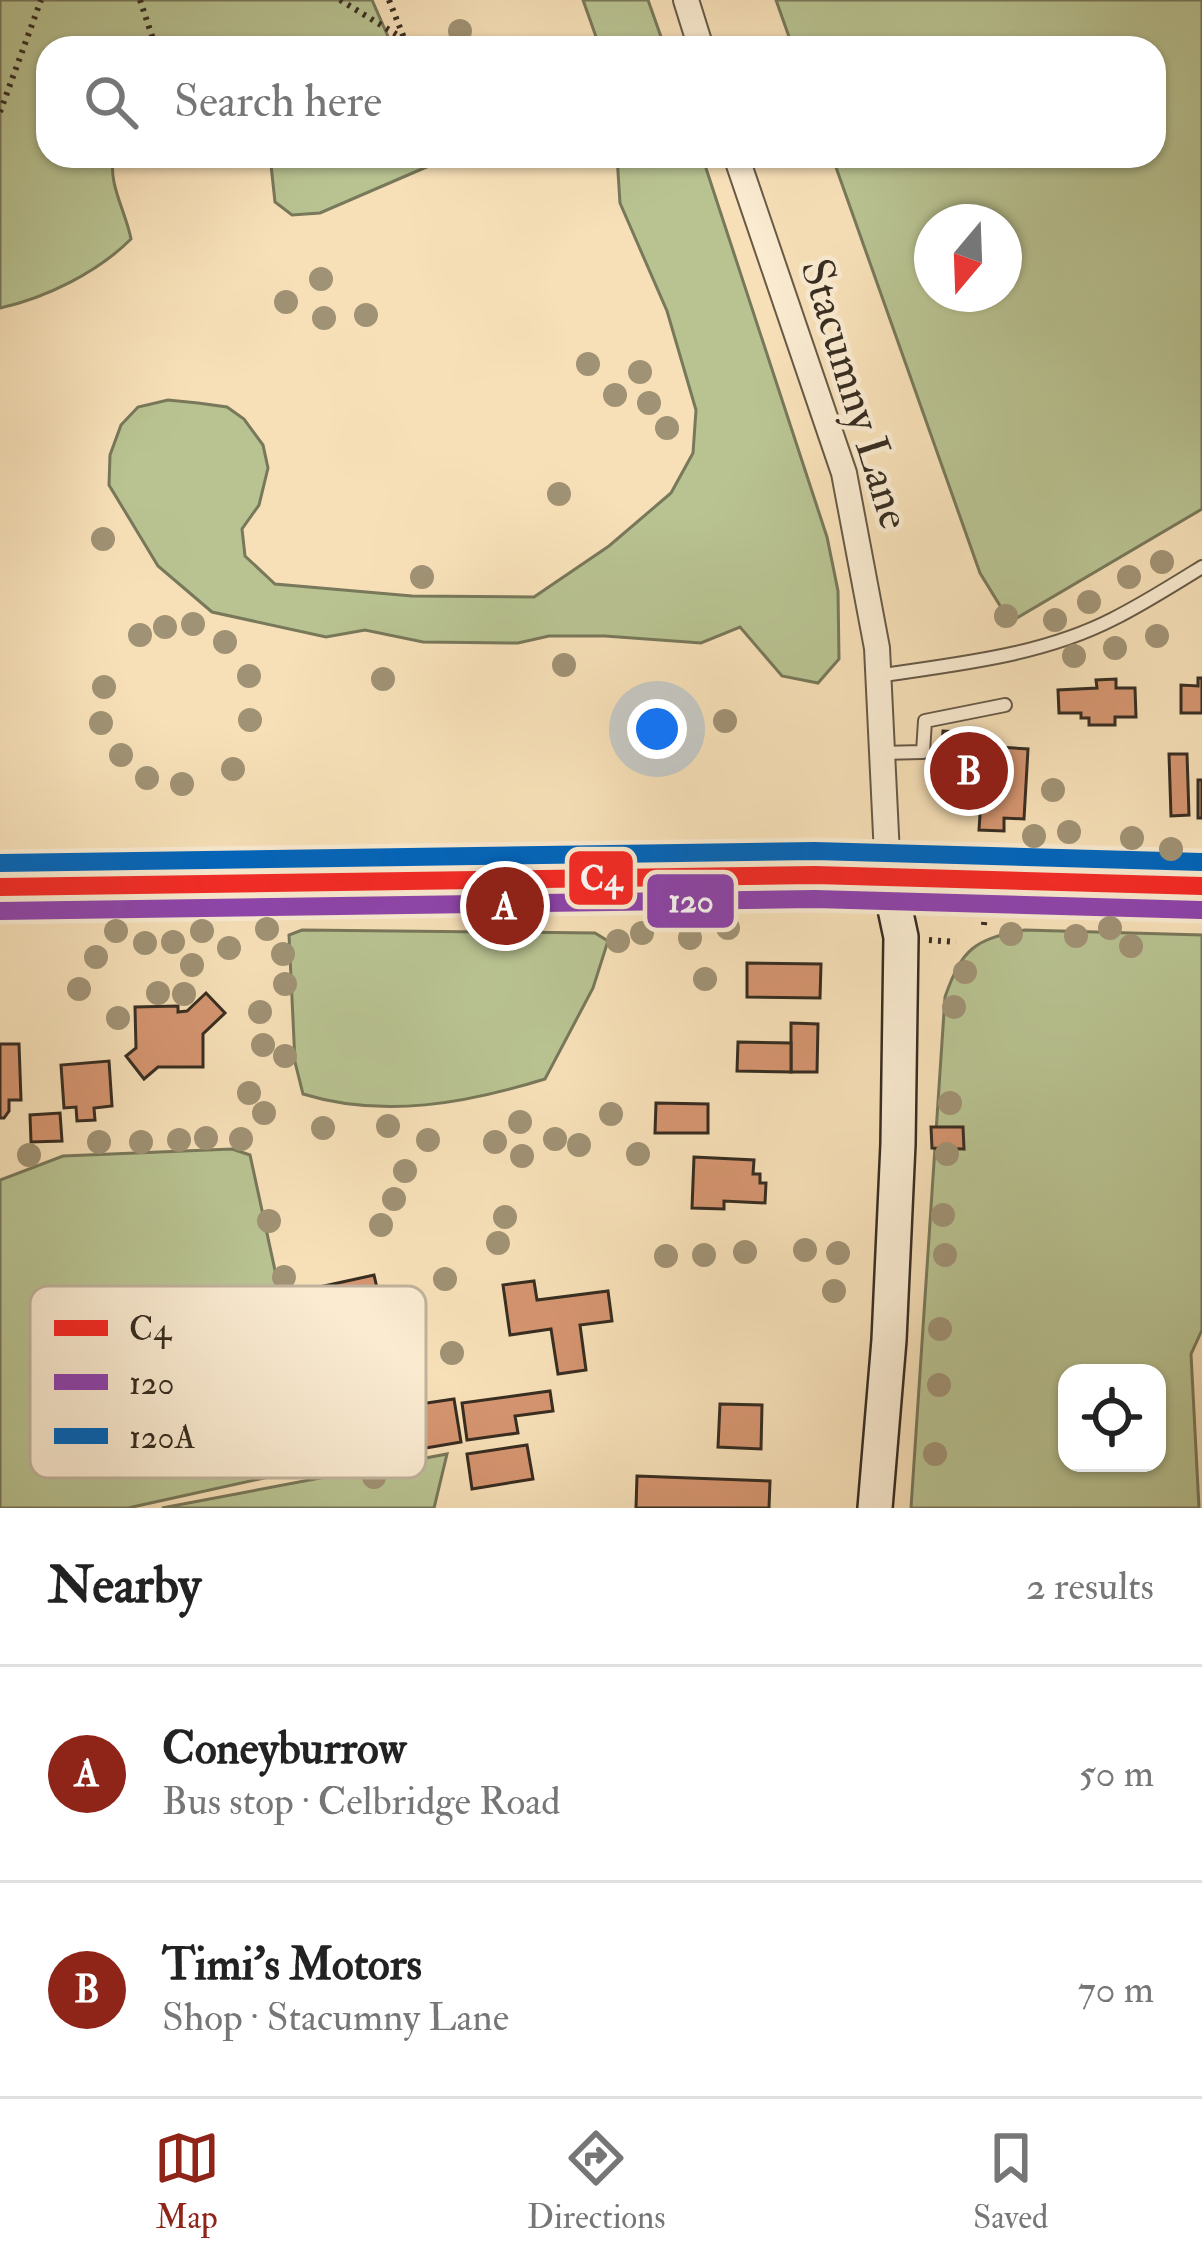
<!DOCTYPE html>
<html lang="en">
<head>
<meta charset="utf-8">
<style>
	body { margin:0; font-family:"IM FELL Double Pica",serif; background:#f2f2f2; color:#222 }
	.controls { position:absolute; right:36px; bottom:36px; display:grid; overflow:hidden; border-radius:24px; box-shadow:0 3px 9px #0004 }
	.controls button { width:108px; height:108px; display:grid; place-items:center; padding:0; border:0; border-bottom:3px solid #e0e0e0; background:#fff; color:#222; font:60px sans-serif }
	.compass { position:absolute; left:914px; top:204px; width:108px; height:108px; border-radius:50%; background:#fff; box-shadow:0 3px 9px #0004; rotate:199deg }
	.you { position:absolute; left:657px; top:729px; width:42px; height:42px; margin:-30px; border:9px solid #fff; border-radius:50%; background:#1a73e8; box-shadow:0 0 0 18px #1a73e833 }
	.badge { display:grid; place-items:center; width:78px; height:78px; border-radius:50%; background:#8f2418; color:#fff; font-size:39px; font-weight:700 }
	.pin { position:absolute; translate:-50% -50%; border:6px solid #fff; box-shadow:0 3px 12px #0006 }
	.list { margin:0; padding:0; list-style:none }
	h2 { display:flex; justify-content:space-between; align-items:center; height:156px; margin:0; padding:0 48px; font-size:51px }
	h2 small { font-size:39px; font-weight:400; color:#767676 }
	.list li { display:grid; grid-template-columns:78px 1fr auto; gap:36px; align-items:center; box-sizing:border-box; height:216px; padding:0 48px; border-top:3px solid #e0e0e0 }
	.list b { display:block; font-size:45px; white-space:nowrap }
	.list p { margin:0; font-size:39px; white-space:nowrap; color:#767676 }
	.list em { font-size:39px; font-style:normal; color:#767676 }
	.icon { flex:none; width:66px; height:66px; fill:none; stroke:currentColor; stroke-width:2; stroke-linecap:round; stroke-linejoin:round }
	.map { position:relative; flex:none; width:1202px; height:1508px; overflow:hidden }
	.search { position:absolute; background:#fff; box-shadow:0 3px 9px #0004; left:36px; right:36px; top:36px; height:132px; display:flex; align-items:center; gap:30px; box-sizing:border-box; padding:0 42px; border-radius:36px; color:#767676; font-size:45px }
	.sheet { height:588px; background:#fff }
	nav { display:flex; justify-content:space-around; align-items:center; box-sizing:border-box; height:168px; border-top:3px solid #e0e0e0; background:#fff; font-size:33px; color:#767676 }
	nav a { display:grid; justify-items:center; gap:6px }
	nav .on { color:#8f2418 }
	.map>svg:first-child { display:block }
	.green { fill:#b9c392; stroke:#78785a; stroke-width:3; fill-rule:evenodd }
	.building { fill:#d59570; stroke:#372d21; stroke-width:3 }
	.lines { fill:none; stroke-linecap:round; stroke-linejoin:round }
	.lane-casing { stroke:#675a47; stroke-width:16 }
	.street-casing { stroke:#675a47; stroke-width:28 }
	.secondary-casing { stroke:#372d21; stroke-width:38 }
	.path { stroke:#372d21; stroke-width:6; stroke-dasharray:3 6; stroke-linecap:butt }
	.lane { stroke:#faebd1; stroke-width:12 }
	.street { stroke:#faebd1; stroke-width:24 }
	.secondary { stroke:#faebd1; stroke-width:33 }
	.bus-1-casing { stroke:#faebd1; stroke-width:27 }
	.bus-2-casing { stroke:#faebd1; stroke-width:27 }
	.bus-3-casing { stroke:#faebd1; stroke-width:27 }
	.bus-1 { stroke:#f52a26; stroke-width:18 }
	.bus-2 { stroke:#8e44ad; stroke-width:18 }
	.bus-3 { stroke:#0065bd; stroke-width:18 }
	.tree { fill:#a09274 }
	.labels { text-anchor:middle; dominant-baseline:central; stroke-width:9; stroke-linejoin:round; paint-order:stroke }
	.street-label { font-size:45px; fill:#372d21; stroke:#faebd1 }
	.key { fill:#faebd1; stroke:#c0b29c; stroke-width:3 }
	.key-label { font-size:33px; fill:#372d21 }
	.line-badge { stroke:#faebd1; stroke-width:4.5 }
	.badge-label { font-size:33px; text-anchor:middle; font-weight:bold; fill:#fff }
</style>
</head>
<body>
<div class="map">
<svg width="1202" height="1508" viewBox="0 0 1202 1508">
	<rect width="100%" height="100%" fill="#f7e0b8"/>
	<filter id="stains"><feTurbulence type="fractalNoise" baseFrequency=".00167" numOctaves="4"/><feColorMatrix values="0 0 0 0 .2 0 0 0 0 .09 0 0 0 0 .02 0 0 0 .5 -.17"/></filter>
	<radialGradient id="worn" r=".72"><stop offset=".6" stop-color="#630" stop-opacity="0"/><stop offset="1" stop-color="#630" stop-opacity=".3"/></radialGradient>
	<g class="green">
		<path d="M0,0H372L393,48H48V156H114C107,182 126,212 131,239C98,272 46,298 0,308Z"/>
		<polygon points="583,0 648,0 665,48 600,48"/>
		<path d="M776,0H1202V509L1010,622L980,573L832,156H1154V48H793ZM932,222H1004V294H932Z"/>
		<polygon points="270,156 452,156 320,213 292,215 275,202"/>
		<polygon points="617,156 702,156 827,537 838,591 839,659 818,683 782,676 740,627 701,643 605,636 549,636 518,643 423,642 365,630 326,637 212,612 158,566 109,485 110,455 121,425 138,407 168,400 198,403 227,407 244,419 263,445 268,468 259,505 242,529 245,556 275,584 412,596 534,597 609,546 671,493 693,453 696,410 667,311 620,203"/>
		<path d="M302,930L595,933L608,941L593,988L545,1079C467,1103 384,1119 303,1094L295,1062L289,935Z"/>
		<path d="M1025,930L1202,935V1330L1191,1354L1199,1508H911L945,997C962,948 975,939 1025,930ZM1067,1373H1157V1463H1067Z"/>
		<polygon points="232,1149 250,1155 301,1390 308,1397 354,1388 364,1456 128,1508 0,1508 0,1180 63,1156"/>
		<polygon points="447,1454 434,1508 162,1508"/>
	</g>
	<g class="building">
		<polygon points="1198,678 1202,678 1202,713 1181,713 1181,685 1198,686"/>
		<polygon points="1116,679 1116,688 1135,688 1136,717 1115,717 1115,725 1089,725 1089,718 1081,718 1081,713 1059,713 1058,690 1097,688 1096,680"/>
		<polygon points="943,731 985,734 984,746 1028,749 1024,819 1004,818 1004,831 979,830 981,799 939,797"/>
		<polygon points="1169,754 1187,754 1189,815 1171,816"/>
		<rect x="1198" y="780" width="4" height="38"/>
		<polygon points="747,963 821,964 820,998 747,997"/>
		<polygon points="206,993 225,1013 203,1034 203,1067 158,1067 144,1079 126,1056 136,1048 135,1007 178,1006 178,1012 187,1011"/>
		<polygon points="791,1023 818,1024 817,1072 791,1072"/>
		<polygon points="738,1042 791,1043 791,1072 737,1071"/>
		<polygon points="0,1044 19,1044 21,1100 9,1100 9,1111 4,1118 0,1118"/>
		<polygon points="109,1061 112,1106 94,1108 95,1120 77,1121 76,1107 64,1108 61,1065"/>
		<polygon points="656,1103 708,1104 708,1133 655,1133"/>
		<polygon points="60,1113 62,1141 31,1142 30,1115"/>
		<polygon points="931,1127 963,1127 964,1149 932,1148"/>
		<polygon points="694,1157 754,1160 753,1174 760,1174 760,1183 766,1183 765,1203 724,1201 724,1209 692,1208"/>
		<polygon points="374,1275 378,1292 386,1290 392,1316 382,1318 386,1334 338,1345 347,1384 320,1390 311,1349 319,1347 306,1290"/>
		<polygon points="534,1281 537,1300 608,1291 612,1321 580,1325 586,1370 558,1374 551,1329 510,1335 503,1285"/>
		<polygon points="550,1391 553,1411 515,1416 518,1433 467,1440 462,1403"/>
		<polygon points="454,1399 461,1442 385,1455 381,1430 423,1423 420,1404"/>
		<polygon points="720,1404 762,1405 761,1449 718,1447"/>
		<polygon points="527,1445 533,1479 472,1489 467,1454"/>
		<polygon points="637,1476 770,1481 769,1508 636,1508"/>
	</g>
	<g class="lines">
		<g class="lane-casing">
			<g id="lane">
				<path d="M877,676C956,664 1041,656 1113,619C1143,604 1173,585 1202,567"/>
				<polyline points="880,753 923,752 925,721 1005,705"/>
			</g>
		</g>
		<g class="street-casing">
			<g id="street">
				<polyline points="686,0 701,48"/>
				<polyline points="736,156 844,473 877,648 888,876"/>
			</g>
		</g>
		<g class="secondary-casing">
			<g id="secondary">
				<polyline points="0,887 815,875 1202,886"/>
				<polyline points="875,1508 889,1340 898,1144 901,937 888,876"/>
			</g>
		</g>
		<g class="path">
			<polyline points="140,0 156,48"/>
			<polyline points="340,0 404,39"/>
			<polyline points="389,0 408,48"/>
			<polyline points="0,112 41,0"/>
			<polyline points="984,925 985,907"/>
			<polyline points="929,940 956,942"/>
		</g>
		<use href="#lane" class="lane"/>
		<use href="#street" class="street"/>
		<use href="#secondary" class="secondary"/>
		<g class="bus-1-casing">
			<polyline id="bus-1" points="0,887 815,875 1202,886"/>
		</g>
		<g class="bus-2-casing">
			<polyline id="bus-2" points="0,911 815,899 1201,910"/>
		</g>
		<g class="bus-3-casing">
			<polyline id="bus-3" points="0,863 815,851 1202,862"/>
		</g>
		<use href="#bus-1" class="bus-1"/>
		<use href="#bus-2" class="bus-2"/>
		<use href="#bus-3" class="bus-3"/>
	</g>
	<g class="tree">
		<circle cx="460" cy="31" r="12"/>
		<circle cx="321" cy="279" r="12"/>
		<circle cx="286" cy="302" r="12"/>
		<circle cx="366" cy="315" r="12"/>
		<circle cx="324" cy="318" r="12"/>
		<circle cx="588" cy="364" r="12"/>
		<circle cx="640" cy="372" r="12"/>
		<circle cx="615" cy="395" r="12"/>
		<circle cx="649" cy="403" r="12"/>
		<circle cx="667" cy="428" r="12"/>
		<circle cx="559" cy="494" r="12"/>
		<circle cx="103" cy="539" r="12"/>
		<circle cx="1162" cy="562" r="12"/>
		<circle cx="422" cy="577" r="12"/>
		<circle cx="1129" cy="577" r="12"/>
		<circle cx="1089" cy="602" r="12"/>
		<circle cx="1006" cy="616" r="12"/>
		<circle cx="1055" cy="620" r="12"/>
		<circle cx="193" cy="624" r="12"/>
		<circle cx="165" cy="627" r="12"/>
		<circle cx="140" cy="635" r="12"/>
		<circle cx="1157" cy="636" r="12"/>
		<circle cx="225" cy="642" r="12"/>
		<circle cx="1115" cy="648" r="12"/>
		<circle cx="1074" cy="656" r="12"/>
		<circle cx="564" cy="665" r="12"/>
		<circle cx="249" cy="676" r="12"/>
		<circle cx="383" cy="679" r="12"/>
		<circle cx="104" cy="687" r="12"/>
		<circle cx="250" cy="720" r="12"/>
		<circle cx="725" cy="721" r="12"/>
		<circle cx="101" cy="723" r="12"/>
		<circle cx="121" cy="755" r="12"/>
		<circle cx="233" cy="769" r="12"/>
		<circle cx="147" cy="778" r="12"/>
		<circle cx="182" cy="784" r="12"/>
		<circle cx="1053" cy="790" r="12"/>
		<circle cx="1069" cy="832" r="12"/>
		<circle cx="1034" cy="836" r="12"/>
		<circle cx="1132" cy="838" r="12"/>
		<circle cx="1171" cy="849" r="12"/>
		<circle cx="728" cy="928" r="12"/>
		<circle cx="1110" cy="928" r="12"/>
		<circle cx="267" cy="929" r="12"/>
		<circle cx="116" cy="931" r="12"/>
		<circle cx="202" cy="931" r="12"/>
		<circle cx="642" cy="933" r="12"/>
		<circle cx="1011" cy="934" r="12"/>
		<circle cx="1076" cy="936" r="12"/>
		<circle cx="690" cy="938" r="12"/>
		<circle cx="618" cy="941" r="12"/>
		<circle cx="173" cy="942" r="12"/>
		<circle cx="145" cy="943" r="12"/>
		<circle cx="1131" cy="946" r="12"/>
		<circle cx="229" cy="948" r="12"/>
		<circle cx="283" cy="954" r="12"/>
		<circle cx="96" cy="957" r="12"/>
		<circle cx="192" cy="965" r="12"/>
		<circle cx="965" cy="972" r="12"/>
		<circle cx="705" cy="979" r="12"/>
		<circle cx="285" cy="984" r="12"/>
		<circle cx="79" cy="989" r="12"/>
		<circle cx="158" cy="993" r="12"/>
		<circle cx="184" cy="994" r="12"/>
		<circle cx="954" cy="1007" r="12"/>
		<circle cx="260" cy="1012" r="12"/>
		<circle cx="118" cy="1018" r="12"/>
		<circle cx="263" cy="1045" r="12"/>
		<circle cx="285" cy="1056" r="12"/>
		<circle cx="249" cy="1093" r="12"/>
		<circle cx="950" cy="1103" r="12"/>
		<circle cx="264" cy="1113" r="12"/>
		<circle cx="611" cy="1114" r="12"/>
		<circle cx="520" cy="1122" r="12"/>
		<circle cx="388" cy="1126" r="12"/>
		<circle cx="323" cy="1128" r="12"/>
		<circle cx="206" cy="1138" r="12"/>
		<circle cx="241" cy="1139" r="12"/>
		<circle cx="555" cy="1139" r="12"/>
		<circle cx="179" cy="1140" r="12"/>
		<circle cx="428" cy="1140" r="12"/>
		<circle cx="99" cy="1142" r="12"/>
		<circle cx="141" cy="1142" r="12"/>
		<circle cx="495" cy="1142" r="12"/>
		<circle cx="579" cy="1145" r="12"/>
		<circle cx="638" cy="1154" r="12"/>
		<circle cx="947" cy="1154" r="12"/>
		<circle cx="29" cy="1155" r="12"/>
		<circle cx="522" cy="1156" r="12"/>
		<circle cx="405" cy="1171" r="12"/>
		<circle cx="394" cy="1199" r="12"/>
		<circle cx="943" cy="1215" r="12"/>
		<circle cx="505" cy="1217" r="12"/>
		<circle cx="269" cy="1221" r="12"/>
		<circle cx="381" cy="1225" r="12"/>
		<circle cx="498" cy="1243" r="12"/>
		<circle cx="805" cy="1250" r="12"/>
		<circle cx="745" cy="1252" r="12"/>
		<circle cx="838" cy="1253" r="12"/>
		<circle cx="704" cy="1255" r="12"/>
		<circle cx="945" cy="1255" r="12"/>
		<circle cx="666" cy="1256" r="12"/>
		<circle cx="284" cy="1277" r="12"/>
		<circle cx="445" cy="1279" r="12"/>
		<circle cx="834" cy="1291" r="12"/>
		<circle cx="940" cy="1329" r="12"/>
		<circle cx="452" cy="1353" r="12"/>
		<circle cx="939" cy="1385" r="12"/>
		<circle cx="935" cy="1454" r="12"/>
		<circle cx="374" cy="1477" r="12"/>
	</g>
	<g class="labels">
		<g class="street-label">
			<text transform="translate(855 394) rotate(73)">Stacumny Lane</text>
		</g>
	</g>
	<rect x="30" y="1286" width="396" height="192" rx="18" class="key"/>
	<rect x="54" y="1320" width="54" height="16" fill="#f52a26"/>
	<rect x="54" y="1374" width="54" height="16" fill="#8e44ad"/>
	<rect x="54" y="1428" width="54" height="16" fill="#0065bd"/>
	<g class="key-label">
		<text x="129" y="1340">C4</text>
		<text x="129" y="1394">120</text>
		<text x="129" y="1448">120A</text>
	</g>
	<g class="line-badge">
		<rect x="567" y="849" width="68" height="58" rx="12" fill="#f52a26"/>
		<rect x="645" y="872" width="91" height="58" rx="12" fill="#8e44ad"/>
	</g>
	<g class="badge-label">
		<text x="601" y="890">C4</text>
		<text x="691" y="912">120</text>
	</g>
	<rect width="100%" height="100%" filter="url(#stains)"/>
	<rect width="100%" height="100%" fill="url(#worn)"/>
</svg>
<div class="controls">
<button><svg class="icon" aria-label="locate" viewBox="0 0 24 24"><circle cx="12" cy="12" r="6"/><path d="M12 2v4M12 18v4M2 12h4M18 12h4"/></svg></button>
</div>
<svg class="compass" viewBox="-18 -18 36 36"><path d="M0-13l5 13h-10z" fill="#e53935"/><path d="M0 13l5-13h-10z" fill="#767676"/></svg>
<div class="you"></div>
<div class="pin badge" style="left:505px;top:906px">A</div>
<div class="pin badge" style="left:969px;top:771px">B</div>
<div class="search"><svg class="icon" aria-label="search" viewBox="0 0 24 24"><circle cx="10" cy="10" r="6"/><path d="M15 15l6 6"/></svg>Search here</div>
</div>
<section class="sheet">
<h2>Nearby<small>2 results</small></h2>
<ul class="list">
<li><span class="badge">A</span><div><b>Coneyburrow</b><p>Bus stop · Celbridge Road</p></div><em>50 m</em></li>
<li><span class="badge">B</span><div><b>Timi's Motors</b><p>Shop · Stacumny Lane</p></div><em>70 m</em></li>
</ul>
</section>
<nav>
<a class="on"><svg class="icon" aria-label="map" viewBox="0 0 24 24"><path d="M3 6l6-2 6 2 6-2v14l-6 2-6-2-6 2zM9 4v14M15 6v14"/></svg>Map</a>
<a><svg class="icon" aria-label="directions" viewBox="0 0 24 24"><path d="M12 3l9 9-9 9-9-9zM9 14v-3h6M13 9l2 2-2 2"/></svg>Directions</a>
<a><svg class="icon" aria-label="saved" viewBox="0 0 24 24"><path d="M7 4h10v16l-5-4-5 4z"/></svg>Saved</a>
</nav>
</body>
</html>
